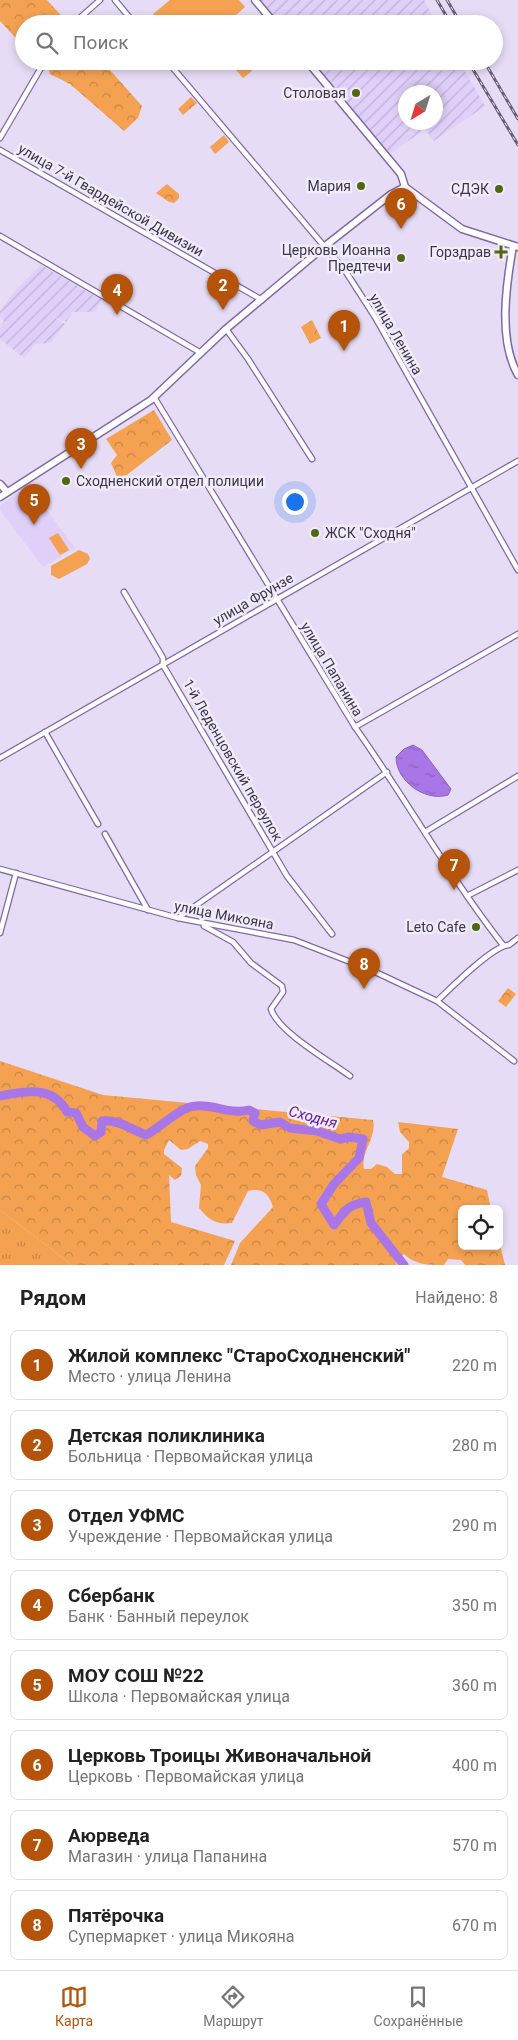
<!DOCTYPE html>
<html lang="ru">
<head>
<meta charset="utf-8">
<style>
	body { margin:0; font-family:Roboto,sans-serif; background:#f2f2f2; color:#222 }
	.controls { position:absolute; right:15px; bottom:15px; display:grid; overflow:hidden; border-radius:8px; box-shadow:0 2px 8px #0003 }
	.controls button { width:45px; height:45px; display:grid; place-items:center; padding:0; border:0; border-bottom:1px solid #e0e0e0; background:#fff; color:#222; font:25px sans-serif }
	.compass { position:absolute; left:398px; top:85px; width:45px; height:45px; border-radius:50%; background:#fff; box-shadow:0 2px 8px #0003; rotate:218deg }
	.you { position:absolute; left:294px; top:501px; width:18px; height:18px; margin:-12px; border:4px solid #fff; border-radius:50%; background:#1a73e8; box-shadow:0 0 0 8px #1a73e833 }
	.badge { display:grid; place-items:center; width:32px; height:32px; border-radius:50%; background:#b45309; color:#fff; font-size:16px; font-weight:700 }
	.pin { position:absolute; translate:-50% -41px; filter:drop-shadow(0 1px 2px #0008) }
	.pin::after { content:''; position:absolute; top:26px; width:18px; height:15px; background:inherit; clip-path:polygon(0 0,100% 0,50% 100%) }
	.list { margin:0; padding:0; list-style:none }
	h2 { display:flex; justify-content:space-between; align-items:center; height:65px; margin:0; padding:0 20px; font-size:21px }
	h2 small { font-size:16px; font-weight:400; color:#767676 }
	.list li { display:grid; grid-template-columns:32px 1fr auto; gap:15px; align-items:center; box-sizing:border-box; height:70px; margin:0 10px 10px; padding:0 10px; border:1px solid #e0e0e0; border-radius:8px }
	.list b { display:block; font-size:19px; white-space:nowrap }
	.list p { margin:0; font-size:16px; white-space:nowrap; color:#767676 }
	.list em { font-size:16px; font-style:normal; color:#767676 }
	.icon { flex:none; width:28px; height:28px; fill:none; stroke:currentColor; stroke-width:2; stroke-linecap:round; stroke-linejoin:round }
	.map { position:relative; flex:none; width:518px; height:1265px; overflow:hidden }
	.search { position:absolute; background:#fff; box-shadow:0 2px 8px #0003; left:15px; right:15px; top:15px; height:55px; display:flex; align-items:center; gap:12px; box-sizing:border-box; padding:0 18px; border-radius:28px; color:#767676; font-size:19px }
	.sheet { height:705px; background:#fff }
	nav { display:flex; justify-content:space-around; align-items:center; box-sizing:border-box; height:70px; border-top:1px solid #e0e0e0; background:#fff; font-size:14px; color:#767676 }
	nav a { display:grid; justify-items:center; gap:2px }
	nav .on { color:#b45309 }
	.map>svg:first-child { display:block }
	.built { fill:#dfcff9 }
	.industrial { fill:url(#industrial-furrows); fill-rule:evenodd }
	.grass { fill:url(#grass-tufts) }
	.forest { fill:url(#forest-crowns) }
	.garden { fill:#f4a252 }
	.water { fill:url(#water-ripples); stroke:#8962ba }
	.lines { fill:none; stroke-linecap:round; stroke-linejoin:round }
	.river { stroke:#a976e8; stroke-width:9 }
	.street-casing { stroke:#816aa3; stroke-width:7 }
	.secondary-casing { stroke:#816aa3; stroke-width:9 }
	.street { stroke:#fff; stroke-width:4.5 }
	.secondary { stroke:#fff; stroke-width:6 }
	.rail-casing { stroke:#675d76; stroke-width:3 }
	.rail { stroke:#f1ecf9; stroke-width:1; stroke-dasharray:4; stroke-linecap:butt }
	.poi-dot { fill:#516611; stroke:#f1ecf9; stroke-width:2 }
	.labels { text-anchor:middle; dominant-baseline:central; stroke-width:5; stroke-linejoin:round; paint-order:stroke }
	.poi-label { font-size:14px; fill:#3e344d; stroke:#f1ecf9; text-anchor:end }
	.street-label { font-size:14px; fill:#3e344d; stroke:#f1ecf9 }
	.water-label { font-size:15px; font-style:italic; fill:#671ca6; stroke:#f1ecf9 }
</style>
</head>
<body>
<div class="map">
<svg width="518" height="1265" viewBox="0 0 518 1265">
	<defs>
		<pattern id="industrial-furrows" width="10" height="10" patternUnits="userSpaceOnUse" patternTransform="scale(1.25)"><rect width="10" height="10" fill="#dfcff9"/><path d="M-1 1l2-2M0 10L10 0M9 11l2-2" fill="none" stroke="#c0b2d7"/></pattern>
		<pattern id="grass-tufts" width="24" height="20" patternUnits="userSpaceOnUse" patternTransform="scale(1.25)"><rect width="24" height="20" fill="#f4a252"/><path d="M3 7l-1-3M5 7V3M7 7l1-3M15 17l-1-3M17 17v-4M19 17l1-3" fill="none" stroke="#c78546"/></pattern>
		<pattern id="forest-crowns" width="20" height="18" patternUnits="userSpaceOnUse" patternTransform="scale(1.25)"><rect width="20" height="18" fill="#f4a252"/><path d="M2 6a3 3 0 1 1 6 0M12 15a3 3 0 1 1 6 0" fill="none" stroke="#c78546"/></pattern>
		<pattern id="water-ripples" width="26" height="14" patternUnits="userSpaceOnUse" patternTransform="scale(1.25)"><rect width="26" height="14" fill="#a976e8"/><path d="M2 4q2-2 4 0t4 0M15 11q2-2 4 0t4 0" fill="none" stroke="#8b62be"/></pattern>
	</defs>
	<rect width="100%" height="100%" fill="#e6dcf6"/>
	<polygon class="built" points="28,485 75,548 43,567 0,510 0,506"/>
	<g class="industrial">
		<polygon points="259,0 424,0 437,24 280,24"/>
		<path d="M312,61H459L485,106L434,141L425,129L390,154ZM436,92V122H406V92Z"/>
		<polygon points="41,265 102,300 95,312 73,312 66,322 51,315 65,324 61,330 50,343 36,344 24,358 0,339 0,327 4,321 0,317 0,311 15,291"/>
	</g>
	<polygon class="grass" points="0,1210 72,1265 0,1265"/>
	<g class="forest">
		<polygon points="0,0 47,0 69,24 24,24 24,47 0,21"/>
		<polygon points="46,61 102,61 142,106 138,118 124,131 70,84 50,74"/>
		<polygon points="191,97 197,103 183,115 178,109"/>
		<polygon points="167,184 179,194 179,198 174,203 169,202 156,193"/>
		<polygon points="312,320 321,338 310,344 301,327"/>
		<polygon points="154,410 172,440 119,481 111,463 117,455 106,439"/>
		<polygon points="508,988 516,994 506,1007 498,1001"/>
		<path d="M0,1061L103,1095L373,1120C377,1138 360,1152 364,1169H371L377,1164L387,1167L395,1174H402V1155L409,1148V1142L400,1132L398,1122L458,1129L442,1177L487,1190L491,1209H462V1246H499V1241L505,1265H465L461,1260L448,1259L444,1265C428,1265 415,1265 404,1254L395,1260L397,1265H231L240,1243L273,1207C269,1194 263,1187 248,1191L232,1223C216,1225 209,1220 199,1208L201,1185L196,1175L195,1166L208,1148V1144L200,1141L188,1149L181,1150L169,1140L164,1150V1154L182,1168L181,1176L175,1180L169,1175L171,1222L235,1241L224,1265H72L0,1210Z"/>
	</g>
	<g class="garden">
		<polygon points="170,0 239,0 245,7 226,24 161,24 153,14"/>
		<polygon points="228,61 244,61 252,71 243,78"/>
		<polygon points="224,135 229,142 215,154 210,147"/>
		<polygon points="58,533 69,550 60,555 49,538"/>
		<polygon points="79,550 88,554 90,559 87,564 59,579 51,575 51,566"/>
	</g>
	<path class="water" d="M413,745L422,750L451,789L448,795C425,802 396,781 396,757L404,749Z"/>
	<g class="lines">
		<path class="river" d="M0,1096C25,1091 53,1085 67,1112L76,1113L83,1127L95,1136L101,1132L102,1121C118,1119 132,1130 146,1135C160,1128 181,1106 196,1106C214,1104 231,1115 249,1110L255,1113L253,1121L261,1125L280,1122L290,1128L317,1131L340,1139L349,1137L363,1139L359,1158L334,1184L321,1204L334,1225C345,1211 347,1205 366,1202L371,1223L404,1265"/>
		<g class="street-casing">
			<g id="street">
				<polyline points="115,0 135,24"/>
				<polyline points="73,24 100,0"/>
				<polyline points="167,61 346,272 375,317 518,570"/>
				<polyline points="0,138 45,61"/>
				<polyline points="0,150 262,300"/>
				<polyline points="0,236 201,353"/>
				<polyline points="226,329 248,359 312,459"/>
				<path d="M154,397L355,727C406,799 449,876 503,945"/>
				<polyline points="124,592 163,658 163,665 287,876 332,934"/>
				<polyline points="355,727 518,634"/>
				<polyline points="45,732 98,824"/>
				<polyline points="0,758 518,461"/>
				<polyline points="425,832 518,776"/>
				<polyline points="105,834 148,910"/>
				<path d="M0,869L178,918L294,940L371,970L437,1001C450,989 493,945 509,945L518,938"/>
				<polyline points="467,896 518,870"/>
				<polyline points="178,918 387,772"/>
				<path d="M204,926L233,942L251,963L282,986L283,992L271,1009C278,1032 330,1061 350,1076"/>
				<polyline points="0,933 16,873"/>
				<polyline points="437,1001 514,1061"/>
			</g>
		</g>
		<g class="secondary-casing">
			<g id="secondary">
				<polyline points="255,0 275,24"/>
				<polyline points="307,61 401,174 405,187 462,229 518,247"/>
				<path d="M513,246C506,285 498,340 518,375"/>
				<polyline points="0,484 7,492"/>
				<polyline points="0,497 151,400 226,329 325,246 390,195 405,187"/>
			</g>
		</g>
		<use href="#street" class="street"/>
		<use href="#secondary" class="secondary"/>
		<g class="rail-casing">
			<g id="rail">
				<polyline points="437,0 451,24"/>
				<polyline points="447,0 461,24"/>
				<polyline points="468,61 518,145"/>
				<polyline points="484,61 518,119"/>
			</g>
		</g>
		<use href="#rail" class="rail"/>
	</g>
	<g class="poi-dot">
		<circle cx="356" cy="93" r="5"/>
		<circle cx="361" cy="186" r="5"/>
		<circle cx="499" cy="189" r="5"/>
		<path d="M498.5 244.5h5v5h5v5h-5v5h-5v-5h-5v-5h5z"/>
		<circle cx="401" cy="258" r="5"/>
		<circle cx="66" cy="481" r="5"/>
		<circle cx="315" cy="533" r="5"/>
		<circle cx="476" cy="927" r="5"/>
	</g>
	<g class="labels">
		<g class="poi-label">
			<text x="346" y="93">Столовая</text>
			<text x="351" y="186">Мария</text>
			<text x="489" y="189">СДЭК</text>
			<text x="391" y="250">Церковь Иоанна<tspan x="391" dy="16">Предтечи</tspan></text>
			<text x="491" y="252">Горздрав</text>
			<text x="76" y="481" text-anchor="start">Сходненский отдел полиции</text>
			<text x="325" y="533" text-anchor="start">ЖСК "Сходня"</text>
			<text x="466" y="927">Leto Cafe</text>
		</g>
		<g class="street-label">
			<text transform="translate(111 200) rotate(30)">улица 7-й Гвардейской Дивизии</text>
			<text transform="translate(396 334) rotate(60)">улица Ленина</text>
			<text transform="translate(253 599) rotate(-30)">улица Фрунзе</text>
			<text transform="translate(332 669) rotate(59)">улица Папанина</text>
			<text transform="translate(233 760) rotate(60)">1-й Леденцовский переулок</text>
			<text transform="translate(224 915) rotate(11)">улица Микояна</text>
		</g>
		<g class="water-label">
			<text transform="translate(313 1117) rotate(15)">Сходня</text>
		</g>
	</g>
</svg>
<div class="controls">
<button><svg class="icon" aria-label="locate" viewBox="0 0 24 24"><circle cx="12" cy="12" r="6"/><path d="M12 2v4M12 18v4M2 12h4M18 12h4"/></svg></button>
</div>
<svg class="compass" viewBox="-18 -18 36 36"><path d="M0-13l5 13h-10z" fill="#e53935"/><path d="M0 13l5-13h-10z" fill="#767676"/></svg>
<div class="you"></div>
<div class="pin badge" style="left:344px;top:351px">1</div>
<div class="pin badge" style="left:223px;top:310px">2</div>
<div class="pin badge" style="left:81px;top:469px">3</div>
<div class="pin badge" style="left:117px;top:315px">4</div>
<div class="pin badge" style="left:34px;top:525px">5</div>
<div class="pin badge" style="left:401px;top:229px">6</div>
<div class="pin badge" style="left:454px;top:890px">7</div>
<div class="pin badge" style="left:364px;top:989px">8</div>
<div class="search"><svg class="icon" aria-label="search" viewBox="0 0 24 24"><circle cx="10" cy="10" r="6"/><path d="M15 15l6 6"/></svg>Поиск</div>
</div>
<section class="sheet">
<h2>Рядом<small>Найдено: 8</small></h2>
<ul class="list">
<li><span class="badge">1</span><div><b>Жилой комплекс &quot;СтароСходненский&quot;</b><p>Место · улица Ленина</p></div><em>220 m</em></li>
<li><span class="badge">2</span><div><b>Детская поликлиника</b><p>Больница · Первомайская улица</p></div><em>280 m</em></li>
<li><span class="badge">3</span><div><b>Отдел УФМС</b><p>Учреждение · Первомайская улица</p></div><em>290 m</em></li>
<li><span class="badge">4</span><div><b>Сбербанк</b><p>Банк · Банный переулок</p></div><em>350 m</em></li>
<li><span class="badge">5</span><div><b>МОУ СОШ №22</b><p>Школа · Первомайская улица</p></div><em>360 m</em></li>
<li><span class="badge">6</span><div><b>Церковь Троицы Живоначальной</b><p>Церковь · Первомайская улица</p></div><em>400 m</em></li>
<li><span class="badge">7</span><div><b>Аюрведа</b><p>Магазин · улица Папанина</p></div><em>570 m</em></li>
<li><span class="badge">8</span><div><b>Пятёрочка</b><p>Супермаркет · улица Микояна</p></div><em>670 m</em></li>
</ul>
</section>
<nav>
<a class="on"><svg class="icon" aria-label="map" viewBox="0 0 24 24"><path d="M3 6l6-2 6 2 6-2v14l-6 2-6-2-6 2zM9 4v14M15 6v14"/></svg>Карта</a>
<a><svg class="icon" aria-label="directions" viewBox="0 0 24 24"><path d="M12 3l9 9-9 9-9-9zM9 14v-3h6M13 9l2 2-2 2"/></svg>Маршрут</a>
<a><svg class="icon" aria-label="saved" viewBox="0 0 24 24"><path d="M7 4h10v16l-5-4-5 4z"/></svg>Сохранённые</a>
</nav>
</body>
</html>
